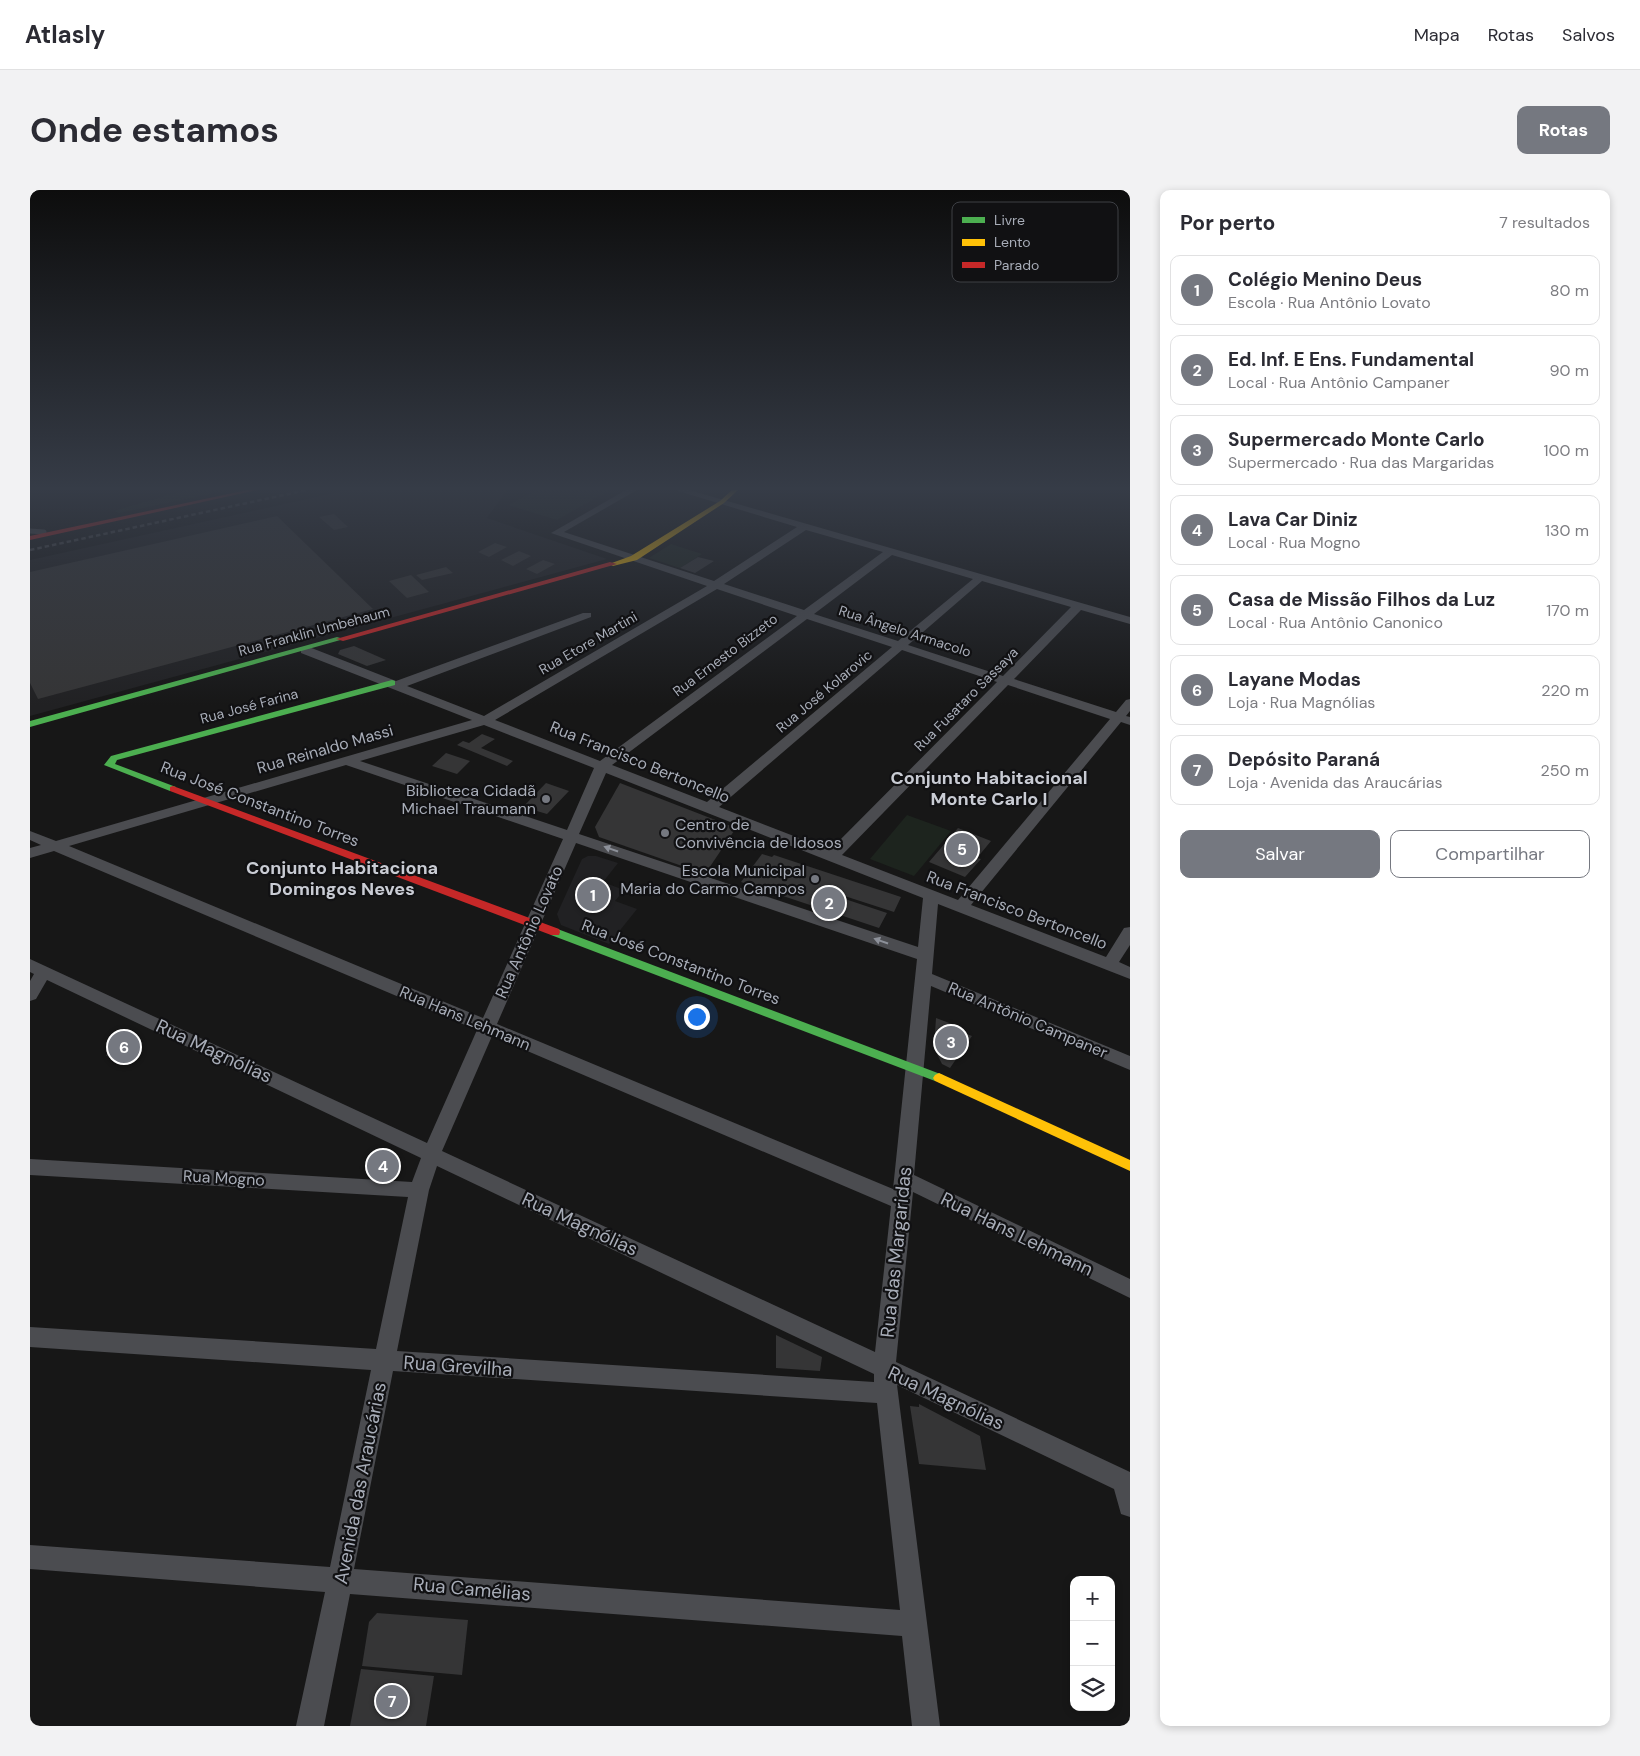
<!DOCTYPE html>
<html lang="pt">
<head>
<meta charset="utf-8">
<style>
	body { margin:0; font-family:"DM Sans",sans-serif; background:#f2f2f3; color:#2b2b33 }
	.controls { position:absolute; right:15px; bottom:15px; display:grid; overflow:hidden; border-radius:10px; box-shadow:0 2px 8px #0003 }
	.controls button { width:45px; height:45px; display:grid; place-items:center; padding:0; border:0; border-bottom:1px solid #e1e1e2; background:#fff; color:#2b2b33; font:25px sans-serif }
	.you { position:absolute; left:666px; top:826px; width:18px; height:18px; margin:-12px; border:4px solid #fff; border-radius:50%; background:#1a73e8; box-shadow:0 0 0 8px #1a73e833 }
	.badge { display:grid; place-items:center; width:32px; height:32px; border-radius:50%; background:#757880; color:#fff; font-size:16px; font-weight:700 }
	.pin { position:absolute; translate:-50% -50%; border:2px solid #fff; box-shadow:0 1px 5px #0006 }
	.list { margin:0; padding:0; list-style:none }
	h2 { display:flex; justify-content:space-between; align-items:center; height:65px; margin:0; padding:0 20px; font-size:21px }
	h2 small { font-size:16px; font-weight:400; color:#7c7c81 }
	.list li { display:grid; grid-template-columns:32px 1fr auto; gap:15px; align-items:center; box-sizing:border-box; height:70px; margin:0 10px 10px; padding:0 10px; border:1px solid #e1e1e2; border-radius:10px }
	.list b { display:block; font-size:19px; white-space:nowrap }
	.list p { margin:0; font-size:16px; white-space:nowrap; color:#7c7c81 }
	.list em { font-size:16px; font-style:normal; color:#7c7c81 }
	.actions { display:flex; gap:10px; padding:15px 20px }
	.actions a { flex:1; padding:11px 0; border:1px solid #757880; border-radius:10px; text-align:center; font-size:18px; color:#757880 }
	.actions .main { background:#757880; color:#fff }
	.icon { flex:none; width:28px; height:28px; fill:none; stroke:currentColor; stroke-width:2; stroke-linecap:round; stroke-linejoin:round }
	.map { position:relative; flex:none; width:1100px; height:1536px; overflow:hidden; border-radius:10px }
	header { display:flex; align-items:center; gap:30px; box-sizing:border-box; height:70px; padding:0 25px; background:#fff; border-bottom:1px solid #e1e1e2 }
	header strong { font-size:24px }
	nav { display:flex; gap:28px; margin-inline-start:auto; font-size:18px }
	.intro { display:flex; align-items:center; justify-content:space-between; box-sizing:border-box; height:120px; padding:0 30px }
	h1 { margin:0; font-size:35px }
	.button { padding:12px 22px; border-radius:10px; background:#757880; color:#fff; font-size:18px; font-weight:700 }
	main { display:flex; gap:30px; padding:0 30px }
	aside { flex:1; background:#fff; border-radius:10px; box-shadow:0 2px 8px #0003 }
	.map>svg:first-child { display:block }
	.built { fill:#212123 }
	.green { fill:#1d241e }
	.building { fill:#353536 }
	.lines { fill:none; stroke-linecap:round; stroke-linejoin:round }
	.lane { stroke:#4b4c50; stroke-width:5 }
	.street { fill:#4b4c50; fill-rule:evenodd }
	.fast { fill:#4caf50; fill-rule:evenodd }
	.slow { fill:#ffc107; fill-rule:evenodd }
	.jam { fill:#c62828; fill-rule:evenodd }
	.rail { stroke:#4b4c4f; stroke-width:2.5; stroke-dasharray:4.5 3; stroke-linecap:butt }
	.oneway { fill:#8c9099 }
	.poi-dot { fill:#757880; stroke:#111113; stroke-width:2 }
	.labels { text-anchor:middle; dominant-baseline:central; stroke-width:4.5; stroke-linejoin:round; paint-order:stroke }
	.far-street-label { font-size:14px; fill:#a8adb8; stroke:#111113 }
	.street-label { font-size:16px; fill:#a8adb8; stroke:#111113 }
	.poi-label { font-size:16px; fill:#a8adb8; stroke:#111113; text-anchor:end }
	.neighbourhood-label { font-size:18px; font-weight:bold; fill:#c9ccd4; stroke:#111113 }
	.near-street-label { font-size:19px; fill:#a8adb8; stroke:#111113 }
	.key { fill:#111113; stroke:#3e4045; stroke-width:1 }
	.key-label { font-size:14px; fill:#a8adb8 }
</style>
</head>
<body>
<header>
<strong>Atlasly</strong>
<nav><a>Mapa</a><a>Rotas</a><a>Salvos</a></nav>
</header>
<div class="intro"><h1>Onde estamos</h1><a class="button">Rotas</a></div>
<main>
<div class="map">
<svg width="1100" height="1536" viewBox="0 0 1100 1536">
	<rect width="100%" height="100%" fill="#171717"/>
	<g class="built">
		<polygon points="318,300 477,300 457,328 577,369 0,526 0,370"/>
		<polygon points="558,666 566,666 588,673 573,692 594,700 585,711 607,719 579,754 531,735 527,724 552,669"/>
	</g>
	<g class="green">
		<polygon points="156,300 199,300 89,323 84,321"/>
		<polygon points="507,300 580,300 527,330 478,315"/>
		<polygon points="641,354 672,364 650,378 619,368"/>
		<polygon points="877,625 921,641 884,686 840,669"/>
	</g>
	<g class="building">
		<polygon points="304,324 318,337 304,340 289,327"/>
		<polygon points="247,326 343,419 8,509 0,493 0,382"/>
		<polygon points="465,353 477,357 459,367 448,362"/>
		<polygon points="489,361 501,366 483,376 471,370"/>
		<polygon points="668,367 684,371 665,383 650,378"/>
		<polygon points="513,370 525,374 507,384 496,379"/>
		<polygon points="416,377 423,383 392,390 386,385"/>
		<polygon points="381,385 399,402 377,408 359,391"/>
		<polygon points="324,456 356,470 337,476 308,464 310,460"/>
		<polygon points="452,544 465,549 451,558 483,571 477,576 427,555 433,551 439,553"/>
		<polygon points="416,563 440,571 427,584 402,576"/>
		<polygon points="516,593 539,601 517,624 493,617"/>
		<polygon points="590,593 706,638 675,684 569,647 565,637"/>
		<polygon points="928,638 961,651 947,668 951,669 935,687 899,672"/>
		<polygon points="732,664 742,667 744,665 871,707 864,722 796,700 794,702 857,723 849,738 711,692"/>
		<polygon points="906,828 930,837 928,841 942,846 920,878 912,874 904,858"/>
		<polygon points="86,847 111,849 103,868 76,866"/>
		<polygon points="341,970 367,973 366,978 359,983 338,982"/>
		<polygon points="746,1145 792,1167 790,1181 746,1178"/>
		<polygon points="889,1214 950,1246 956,1280 889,1274 880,1216 889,1217"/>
		<polygon points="347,1423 438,1430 432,1485 332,1476 339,1432"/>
		<polygon points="331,1479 404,1486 396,1536 320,1536"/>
	</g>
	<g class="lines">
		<polyline class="lane" points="0,341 14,342"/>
		<path class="street" d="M596,300H607L534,342L684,391L767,337L645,300H659L1100,427V434L1051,420L984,489L1086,522L1096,510L1100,509V521L1096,526L1100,527V535L1091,532L941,715L1076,767L1094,738L1100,737V755L1089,772L1100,777V789L908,714L902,784L1100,866V880L901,796L884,985L1100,1089V1108L883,1002L866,1172L1100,1282V1327L1091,1324L1084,1299L867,1195L910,1536H882L872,1446L320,1404L294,1536H266L295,1402L0,1379V1355L300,1377L341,1180L0,1157V1137L346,1159L378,1007L0,985V969L382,992L391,968L17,790L6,809L0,811V791L4,784L0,782V769L397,953L447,840L24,661L0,668V658L11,655L0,650V641L26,651L442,530L271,463V457H279L366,491L553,423H561V427L377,496L454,526L677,396L521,343ZM776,340L853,362L774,420L694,394ZM862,365L943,389L868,451L784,424ZM952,391L1041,417L973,486L878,455ZM687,399L767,426L570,571L465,530ZM777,429L862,457L677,612L582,575ZM872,460L967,492L800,660L689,617ZM978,495L1080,529L928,710L812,665ZM454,535L564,578L537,640L330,571ZM316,575L533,649L453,828L39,656ZM576,583L893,708L888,757L549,644ZM546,653L887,769L863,999L467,834ZM462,846L861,1016L845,1162L412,961ZM407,976L844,1184V1192L367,1161L399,1000ZM363,1181L847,1213L870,1420L324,1379Z"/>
		<g class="fast">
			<polygon points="307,447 314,449 0,537 0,531"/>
			<polygon points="362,490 365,491 365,495 87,570 85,574 146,597 146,601 140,601 74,575 81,566"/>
			<polygon points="525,738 913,885 915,888 913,891 905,891 521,745 520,742 521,739"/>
		</g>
		<g class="slow">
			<polygon points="702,300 708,300 694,313 607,370 583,376 579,374 601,366 690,311"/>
			<polygon points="909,883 1100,970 1100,981 905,891 903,888 905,885"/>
		</g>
		<g class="jam">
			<polygon points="217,300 227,300 0,350 0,346"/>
			<polygon points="580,372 587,374 313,451 306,449"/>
			<polygon points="143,596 529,739 530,742 529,745 521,745 140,601 140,597"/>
		</g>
		<polyline class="rail" points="0,360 277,300"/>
	</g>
	<defs><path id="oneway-solid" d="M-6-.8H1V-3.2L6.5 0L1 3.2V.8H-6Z" transform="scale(1.25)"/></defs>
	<g class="oneway">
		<use href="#oneway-solid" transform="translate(581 659) rotate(-161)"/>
		<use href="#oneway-solid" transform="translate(851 751) rotate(-161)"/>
	</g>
	<linearGradient id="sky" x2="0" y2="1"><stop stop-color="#0d0d0d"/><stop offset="0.58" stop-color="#363c47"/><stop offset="1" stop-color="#363c47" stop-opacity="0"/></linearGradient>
	<rect width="1100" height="515" fill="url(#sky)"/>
	<g class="poi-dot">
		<circle cx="516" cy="609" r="5"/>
		<circle cx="635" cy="643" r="5"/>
		<circle cx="785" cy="689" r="5"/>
	</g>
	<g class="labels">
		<g class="far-street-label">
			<text transform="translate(284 441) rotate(-15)">Rua Franklin Umbehaum</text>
			<text transform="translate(875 441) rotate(18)">Rua Ângelo Armacolo</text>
			<text transform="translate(558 453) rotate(-30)">Rua Etore Martini</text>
			<text transform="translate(695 465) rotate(-37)">Rua Ernesto Bizzeto</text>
			<text transform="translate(794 501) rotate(-40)">Rua José Kolarovic</text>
			<text transform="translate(936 509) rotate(-45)">Rua Fusataro Sassaya</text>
			<text transform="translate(219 516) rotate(-15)">Rua José Farina</text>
		</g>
		<g class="street-label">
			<text transform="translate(295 559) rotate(-16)">Rua Reinaldo Massi</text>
			<text transform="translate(610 572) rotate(22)">Rua Francisco Bertoncello</text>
			<text transform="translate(230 614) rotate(21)">Rua José Constantino Torres</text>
			<text transform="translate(987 720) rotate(21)">Rua Francisco Bertoncello</text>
			<text transform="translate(499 742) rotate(-66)">Rua Antônio Lovato</text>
			<text transform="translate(651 772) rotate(21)">Rua José Constantino Torres</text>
			<text transform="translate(435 828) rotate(23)">Rua Hans Lehmann</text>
			<text transform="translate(998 830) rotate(23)">Rua Antônio Campaner</text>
			<text transform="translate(194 988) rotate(3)">Rua Mogno</text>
		</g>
		<g class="poi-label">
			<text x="506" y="600">Biblioteca Cidadã<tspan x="506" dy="18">Michael Traumann</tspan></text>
			<text x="645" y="634" text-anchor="start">Centro de<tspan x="645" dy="18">Convivência de Idosos</tspan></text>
			<text x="775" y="680">Escola Municipal<tspan x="775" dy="18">Maria do Carmo Campos</tspan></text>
		</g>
		<g class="neighbourhood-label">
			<text x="959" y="588">Conjunto Habitacional<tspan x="959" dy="21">Monte Carlo I</tspan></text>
			<text x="312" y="678">Conjunto Habitaciona<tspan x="312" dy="21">Domingos Neves</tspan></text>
		</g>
		<g class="near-street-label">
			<text transform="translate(184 861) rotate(25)">Rua Magnólias</text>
			<text transform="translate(550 1034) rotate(25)">Rua Magnólias</text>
			<text transform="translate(987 1044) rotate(26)">Rua Hans Lehmann</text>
			<text transform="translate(866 1062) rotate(-84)">Rua das Margaridas</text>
			<text transform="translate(428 1176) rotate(4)">Rua Grevilha</text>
			<text transform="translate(916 1208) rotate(25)">Rua Magnólias</text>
			<text transform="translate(330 1293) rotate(-79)">Avenida das Araucárias</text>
			<text transform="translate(442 1399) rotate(5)">Rua Camélias</text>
		</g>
	</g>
	<rect x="922" y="12" width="166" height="80" rx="8" class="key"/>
	<rect x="932" y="27" width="23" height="6" fill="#4caf50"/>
	<rect x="932" y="49" width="23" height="7" fill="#ffc107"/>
	<rect x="932" y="72" width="23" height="6" fill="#c62828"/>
	<g class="key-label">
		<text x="964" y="35">Livre</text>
		<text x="964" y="57">Lento</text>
		<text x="964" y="80">Parado</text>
	</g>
</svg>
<div class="controls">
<button>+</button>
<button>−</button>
<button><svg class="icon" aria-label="layers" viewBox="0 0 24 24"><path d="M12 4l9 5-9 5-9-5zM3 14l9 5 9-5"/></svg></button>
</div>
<div class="you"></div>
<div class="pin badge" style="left:563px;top:705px">1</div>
<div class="pin badge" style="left:799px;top:713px">2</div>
<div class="pin badge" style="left:921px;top:852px">3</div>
<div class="pin badge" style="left:353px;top:976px">4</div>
<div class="pin badge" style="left:932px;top:659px">5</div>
<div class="pin badge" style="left:94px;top:857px">6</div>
<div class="pin badge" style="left:362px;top:1511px">7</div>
</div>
<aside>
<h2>Por perto<small>7 resultados</small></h2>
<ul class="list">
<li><span class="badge">1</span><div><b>Colégio Menino Deus</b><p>Escola · Rua Antônio Lovato</p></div><em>80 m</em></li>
<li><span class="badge">2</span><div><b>Ed. Inf. E Ens. Fundamental</b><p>Local · Rua Antônio Campaner</p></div><em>90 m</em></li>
<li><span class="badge">3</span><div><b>Supermercado Monte Carlo</b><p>Supermercado · Rua das Margaridas</p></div><em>100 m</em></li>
<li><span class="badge">4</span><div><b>Lava Car Diniz</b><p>Local · Rua Mogno</p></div><em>130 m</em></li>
<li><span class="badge">5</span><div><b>Casa de Missão Filhos da Luz</b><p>Local · Rua Antônio Canonico</p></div><em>170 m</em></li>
<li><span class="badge">6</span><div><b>Layane Modas</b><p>Loja · Rua Magnólias</p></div><em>220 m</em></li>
<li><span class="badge">7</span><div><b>Depósito Paraná</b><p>Loja · Avenida das Araucárias</p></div><em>250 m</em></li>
</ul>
<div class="actions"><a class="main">Salvar</a><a>Compartilhar</a></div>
</aside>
</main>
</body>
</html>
